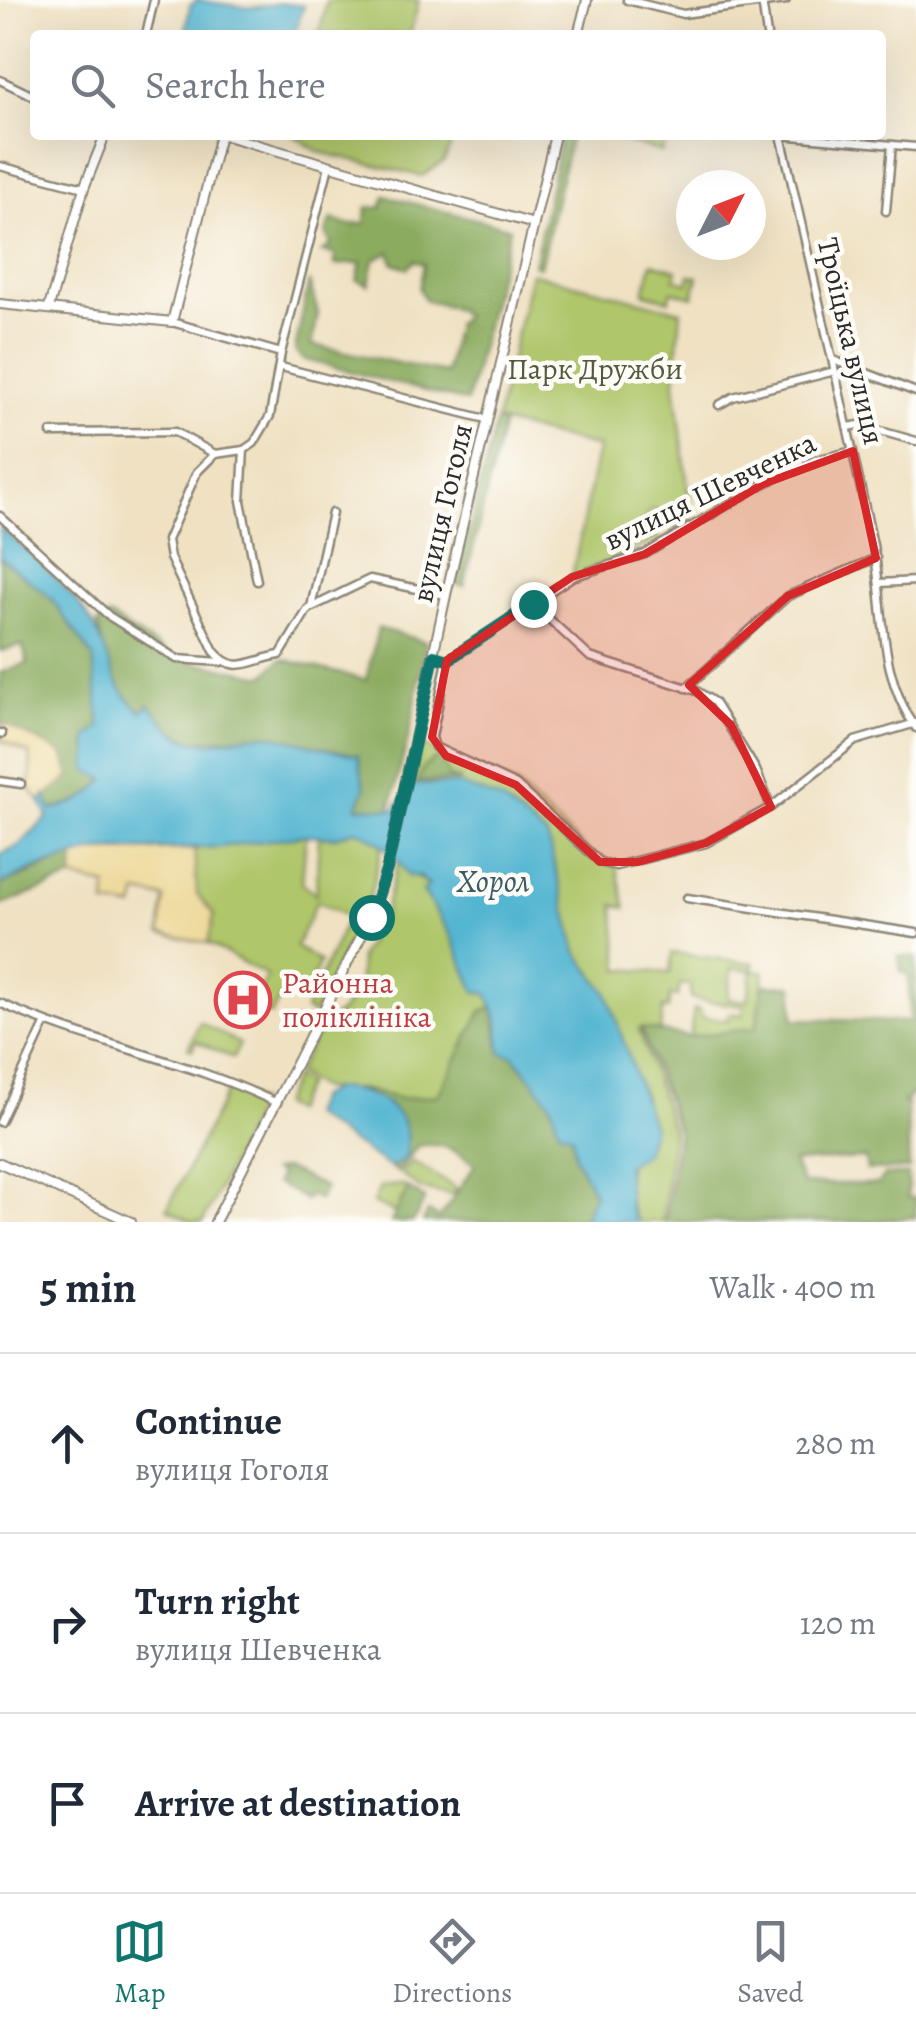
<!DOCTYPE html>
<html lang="en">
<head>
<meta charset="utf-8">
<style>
	body { margin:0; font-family:Alegreya,serif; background:#f6f6f7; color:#1f2937 }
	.compass { position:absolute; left:676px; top:170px; width:90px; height:90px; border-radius:50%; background:#fff; box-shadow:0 10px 40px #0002; rotate:48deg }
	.stop { position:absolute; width:30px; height:30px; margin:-22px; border:8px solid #0f766e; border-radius:50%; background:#fff }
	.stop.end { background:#0f766e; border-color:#fff; box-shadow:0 2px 10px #0008 }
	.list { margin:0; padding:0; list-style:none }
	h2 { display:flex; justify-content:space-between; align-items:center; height:130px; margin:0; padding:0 40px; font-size:42px }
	h2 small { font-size:32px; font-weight:400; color:#747a83 }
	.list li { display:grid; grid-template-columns:65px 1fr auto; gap:30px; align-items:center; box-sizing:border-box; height:180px; padding:0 40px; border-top:2px solid #e0e1e3 }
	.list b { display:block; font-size:38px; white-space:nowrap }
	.list p { margin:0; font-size:32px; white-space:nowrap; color:#747a83 }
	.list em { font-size:32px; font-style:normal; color:#747a83 }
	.icon { flex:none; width:55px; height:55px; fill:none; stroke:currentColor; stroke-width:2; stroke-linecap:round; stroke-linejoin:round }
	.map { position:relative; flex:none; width:916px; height:1222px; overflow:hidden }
	.search { position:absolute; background:#fff; box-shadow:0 10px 40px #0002; left:30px; right:30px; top:30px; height:110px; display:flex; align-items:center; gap:25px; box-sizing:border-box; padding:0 35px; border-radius:10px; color:#747a83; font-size:38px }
	.sheet { height:670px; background:#fff }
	nav { display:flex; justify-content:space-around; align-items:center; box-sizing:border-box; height:140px; border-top:2px solid #e0e1e3; background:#fff; font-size:28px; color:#747a83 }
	nav a { display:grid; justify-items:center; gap:5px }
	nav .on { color:#0f766e }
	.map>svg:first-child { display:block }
	.green { fill:#afc66a; stroke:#6d784a; stroke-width:2.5; fill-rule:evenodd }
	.forest { fill:#8bab5e; stroke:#5b6b44; stroke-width:2.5 }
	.sand { fill:#eeda9e; stroke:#8c8264; stroke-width:2.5 }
	.water { fill:#52b5d1; stroke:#3e707e; stroke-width:2.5 }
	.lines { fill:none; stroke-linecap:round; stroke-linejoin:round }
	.minor-casing { stroke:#8d8676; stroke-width:11 }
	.tertiary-casing { stroke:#8d8676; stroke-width:12 }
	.minor { stroke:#fff; stroke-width:6 }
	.tertiary { stroke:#fff; stroke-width:8 }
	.route { stroke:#0f766e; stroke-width:12 }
	.marked { fill:#d62828; fill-opacity:0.2; stroke:#d62828; stroke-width:8; stroke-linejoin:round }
	.labels { text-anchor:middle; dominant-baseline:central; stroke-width:9; stroke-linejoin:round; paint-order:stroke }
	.street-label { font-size:30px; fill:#2b2b2b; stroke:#fdfcf7 }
	.park-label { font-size:30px; fill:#535a3e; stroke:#fdfcf7 }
	.health-label { font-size:30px; fill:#be3a42; stroke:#fdfcf7; text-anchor:start }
	.water-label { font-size:32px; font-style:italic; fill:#395b65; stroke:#fdfcf7 }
</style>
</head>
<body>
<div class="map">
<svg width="916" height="1222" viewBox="0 0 916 1222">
	<rect width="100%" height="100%" fill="#fdfcf7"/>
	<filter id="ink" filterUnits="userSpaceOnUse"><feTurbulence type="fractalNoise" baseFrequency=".01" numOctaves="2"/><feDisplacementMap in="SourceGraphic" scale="20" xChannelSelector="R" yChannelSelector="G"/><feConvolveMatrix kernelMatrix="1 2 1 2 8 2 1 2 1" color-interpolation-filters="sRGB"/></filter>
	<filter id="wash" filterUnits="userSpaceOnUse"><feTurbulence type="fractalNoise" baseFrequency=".0048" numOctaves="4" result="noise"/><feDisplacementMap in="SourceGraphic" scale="40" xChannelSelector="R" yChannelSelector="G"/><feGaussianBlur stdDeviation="2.25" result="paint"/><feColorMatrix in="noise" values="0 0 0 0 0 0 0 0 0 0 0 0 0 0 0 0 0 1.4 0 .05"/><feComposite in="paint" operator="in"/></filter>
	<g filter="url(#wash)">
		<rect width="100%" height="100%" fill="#efe1c2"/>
		<g class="green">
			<polygon points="327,0 419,0 410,35 323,35 319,34"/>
			<polygon points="293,135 455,135 444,161 422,176 319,152"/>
			<polygon points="601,135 666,135 662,152"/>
			<polygon points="652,263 677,270 675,279 688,283 690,275 698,277 693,297 672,291 669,300 644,293"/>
			<polygon points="531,273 681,311 675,383 692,520 676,530 670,518 652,509 643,524 660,539 572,577 598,447 496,421"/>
			<path d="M421,745L516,785L600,862L616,866L626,908L614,904L620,969L670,973L672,953L754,963L753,970L765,972L756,1028L690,1037L694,1009L701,1010V1017L728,1020L729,1013L743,1015L744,1006C728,1003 702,1002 690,998L691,985L680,984L678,996L670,995L668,1009L663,1008L660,1032L639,1030L673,1132L662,1222H638C614,1185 634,1138 645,1099L623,1048L607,993L577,952L547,837L499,799L458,784L413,785ZM732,968L752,970L748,1001L728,999Z"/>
			<polygon points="356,829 383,842 369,900 313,1014 305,1010 348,917 317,901 296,947 320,962 304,997 292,990 282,995 271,1015 252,1005 267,976 208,943 214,915 197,894 194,849 306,835 302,883 316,894 319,836 335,837"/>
			<polygon points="399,857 402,867 429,886 423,891 450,934 475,991 487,994 493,1008 481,1012 501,1177 438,1095 401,1099 361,1089 321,1089 296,1073 320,1027 343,1010 359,980 360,956 383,917"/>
			<polygon points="200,1022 240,1044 233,1058 196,1041 192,1050 188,1048"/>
			<polygon points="294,1077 306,1084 293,1111 281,1105"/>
			<polygon points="228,1089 260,1103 203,1222 192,1222 167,1209"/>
			<polygon points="412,1161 457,1189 452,1195 421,1189 402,1175"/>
			<polygon points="401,1185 408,1188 396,1213 373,1203 380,1187"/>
		</g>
		<g class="forest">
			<polygon points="561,135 571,135 540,267 534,265"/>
			<polygon points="385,196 510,228 467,402 302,359 295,351 309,281 318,313 312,345 446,373 455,326 464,316 456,309 425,300 419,289 424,264 414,261 408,268 393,263 390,252 374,260 369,285 357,280 361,263 335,265 335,254 322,252 331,245 326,232 332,219 347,225 365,223 367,207 381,208"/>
			<polygon points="496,421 503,423 464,586 456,585"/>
			<path d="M0,557L51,598L93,657L100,728L88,737V750L105,778C90,798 75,804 51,810L45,795L70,777L63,754L0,723V673L28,663L22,645L0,651Z"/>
			<path d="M109,616L177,659L264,676L282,659L366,680L378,628L426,642L411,727L390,809L356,807L358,755L267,735L191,741L168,727L149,705L141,711C113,690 107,657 97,624Z"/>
			<polygon points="436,758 442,759 448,776 461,780 417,782 424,767"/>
			<polygon points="74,856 73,878 0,906 0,885"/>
			<polygon points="899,956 916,957 916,1091 903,1103 907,1103 909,1169 867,1170 865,1158 793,1162 803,1184 879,1184 884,1175 908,1175 908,1198 916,1198 916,1217 866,1222 665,1222 678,1132 641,1028 690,1037 756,1028 763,985 793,986 794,1019 910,1022 908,974 901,972"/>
			<path d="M493,1008L501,1053L513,1055L551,1104L559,1130L572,1134L575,1157L594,1193L582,1222H423L428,1212L440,1218L475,1165C455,1150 442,1141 417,1146L399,1173L391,1168L406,1150L403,1121L361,1089L401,1099L438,1095L481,1012Z"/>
			<polygon points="284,1168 325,1187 319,1200 309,1195 306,1200 276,1183 280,1175 273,1171"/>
			<polygon points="408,1188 425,1199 413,1222 391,1222"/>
		</g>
		<g class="sand">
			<polygon points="3,723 63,754 70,777 40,801 27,786 31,779 30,754 1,740"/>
			<polygon points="194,849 197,894 214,915 208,943 160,934 165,898 138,893 134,908 106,905 107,886 73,878 74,856 94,851"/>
		</g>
		<g class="water">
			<polygon points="197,0 251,8 279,3 304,6 294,35 185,35 190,6"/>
			<path d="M0,527C31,555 63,582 88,616C110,647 108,686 141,711L149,705C160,717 173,735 190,741C213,748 243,732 268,735C298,740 327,751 358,755L365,789L357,807L394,809L413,785L458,784L499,799L547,836L577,952L607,993L653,1127L645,1153L626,1165L630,1210L638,1222H582L594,1193L575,1157L572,1135L559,1130L551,1104L514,1056L501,1053L498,1019L487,994L475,991L450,934L423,891L429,885L419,876H408C392,852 383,842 356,830L335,837L306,835L220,847L94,851L34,869L0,885V854L20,845L48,817L40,801L45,795L51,810C75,804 90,798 105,779L87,771L88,737L100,727L93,657L51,598L0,557Z"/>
			<path d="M336,1088C361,1089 394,1100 404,1125C409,1136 405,1146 407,1157L391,1168L310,1115L317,1098Z"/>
		</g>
	</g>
	<g filter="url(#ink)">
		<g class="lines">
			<g class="minor-casing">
				<g id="minor">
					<polyline points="627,0 683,14 786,0"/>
					<polyline points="762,1 767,35"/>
					<polyline points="146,35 154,0"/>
					<polyline points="0,80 35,97"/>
					<polyline points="780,135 916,147"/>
					<path d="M781,135C812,272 844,408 873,545C886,610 877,673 916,728"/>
					<polyline points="0,166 84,188"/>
					<path d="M329,166L281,353L270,416L254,443L244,450L215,454L197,472L167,540L170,558L214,651C235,677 252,659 280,655L308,609L370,579L446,595"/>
					<polyline points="886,211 892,145"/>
					<polyline points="172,322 281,353"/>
					<polyline points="833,360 916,392"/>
					<polyline points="281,367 486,419"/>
					<polyline points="719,405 733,397 835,371"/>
					<polyline points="848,427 859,425 916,441"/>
					<polyline points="51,433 175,432 215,454"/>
					<polyline points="244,450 241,501 257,581"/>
					<polyline points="0,516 109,616 177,659 221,662"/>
					<polyline points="880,583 916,581"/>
					<polyline points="533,604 590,657 697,691 714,702 756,770 771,807"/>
					<polyline points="311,607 332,513"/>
					<polyline points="434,657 447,660 572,577 645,554 763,484 815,460 853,451"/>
					<polyline points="447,660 432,737 435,747 516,785 600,862 616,866 706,843 771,807 855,741 916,723"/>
					<polyline points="686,688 788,596 876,558"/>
					<polyline points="0,733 2,734"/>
					<polyline points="0,781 21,784"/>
					<polyline points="687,898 916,933"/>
					<path d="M0,1003C89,1044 188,1060 277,1103"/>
					<polyline points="0,1122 45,1024"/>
				</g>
			</g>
			<g class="tertiary-casing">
				<g id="tertiary">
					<polyline points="578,35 587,0"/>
					<polyline points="223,135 534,224"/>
					<polyline points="0,304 172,322 220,135"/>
					<polyline points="49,307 84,188 105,135"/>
					<polyline points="0,1163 131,1222"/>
					<polyline points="215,1222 371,917 387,869 446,595 555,135"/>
				</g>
			</g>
			<use href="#minor" class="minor"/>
			<use href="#tertiary" class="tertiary"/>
		</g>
	</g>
	<g class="lines" filter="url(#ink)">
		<polyline class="route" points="371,917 387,868 434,656 448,660 533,604"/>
	</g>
	<path class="marked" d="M853,451L876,558L788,596L689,685L731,725L771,807L706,843L638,862H600L516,785L446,756L432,737L447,660L572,577L645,554L763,484Z"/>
	<defs>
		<g id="hospital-ring" transform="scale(2.875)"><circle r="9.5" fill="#fdfcf7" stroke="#e0444e" stroke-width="1.5"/><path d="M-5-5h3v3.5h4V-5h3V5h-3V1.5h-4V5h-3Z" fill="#e0444e"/></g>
	</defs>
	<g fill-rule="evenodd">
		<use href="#hospital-ring" x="243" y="1000"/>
	</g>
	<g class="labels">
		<g class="street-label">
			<text transform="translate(851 341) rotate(77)">Троїцька вулиця</text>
			<text transform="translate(710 491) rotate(-26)">вулиця Шевченка</text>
			<text transform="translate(442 513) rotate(-77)">вулиця Гоголя</text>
		</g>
		<g class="park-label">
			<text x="595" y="369">Парк Дружби</text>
		</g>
		<g class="health-label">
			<text x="282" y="983">Районна<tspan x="282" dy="34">поліклініка</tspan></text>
		</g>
		<g class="water-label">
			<text x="493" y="881">Хорол</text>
		</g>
	</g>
</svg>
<svg class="compass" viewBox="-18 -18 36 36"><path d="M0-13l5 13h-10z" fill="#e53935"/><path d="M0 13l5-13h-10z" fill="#747a83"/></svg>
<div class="stop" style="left:371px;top:917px"></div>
<div class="stop end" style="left:533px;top:604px"></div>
<div class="search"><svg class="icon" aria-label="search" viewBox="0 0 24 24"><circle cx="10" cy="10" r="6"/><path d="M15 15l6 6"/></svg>Search here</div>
</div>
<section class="sheet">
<h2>5 min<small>Walk · 400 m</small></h2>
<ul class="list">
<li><svg class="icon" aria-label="ahead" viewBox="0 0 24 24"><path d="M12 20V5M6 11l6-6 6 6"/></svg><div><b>Continue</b><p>вулиця Гоголя</p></div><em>280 m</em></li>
<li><svg class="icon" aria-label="right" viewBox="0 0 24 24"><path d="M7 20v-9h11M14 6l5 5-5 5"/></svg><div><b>Turn right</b><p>вулиця Шевченка</p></div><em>120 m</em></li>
<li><svg class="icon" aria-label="arrive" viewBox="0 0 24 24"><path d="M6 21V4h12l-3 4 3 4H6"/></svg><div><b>Arrive at destination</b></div></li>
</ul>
</section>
<nav>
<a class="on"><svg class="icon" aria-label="map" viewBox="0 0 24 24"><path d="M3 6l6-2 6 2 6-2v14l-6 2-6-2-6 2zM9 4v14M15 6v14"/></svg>Map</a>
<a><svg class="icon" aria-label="directions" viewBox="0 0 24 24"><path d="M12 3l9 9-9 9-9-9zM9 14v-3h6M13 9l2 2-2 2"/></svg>Directions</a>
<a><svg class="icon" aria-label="saved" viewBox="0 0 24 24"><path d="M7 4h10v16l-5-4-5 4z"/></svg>Saved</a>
</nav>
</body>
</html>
